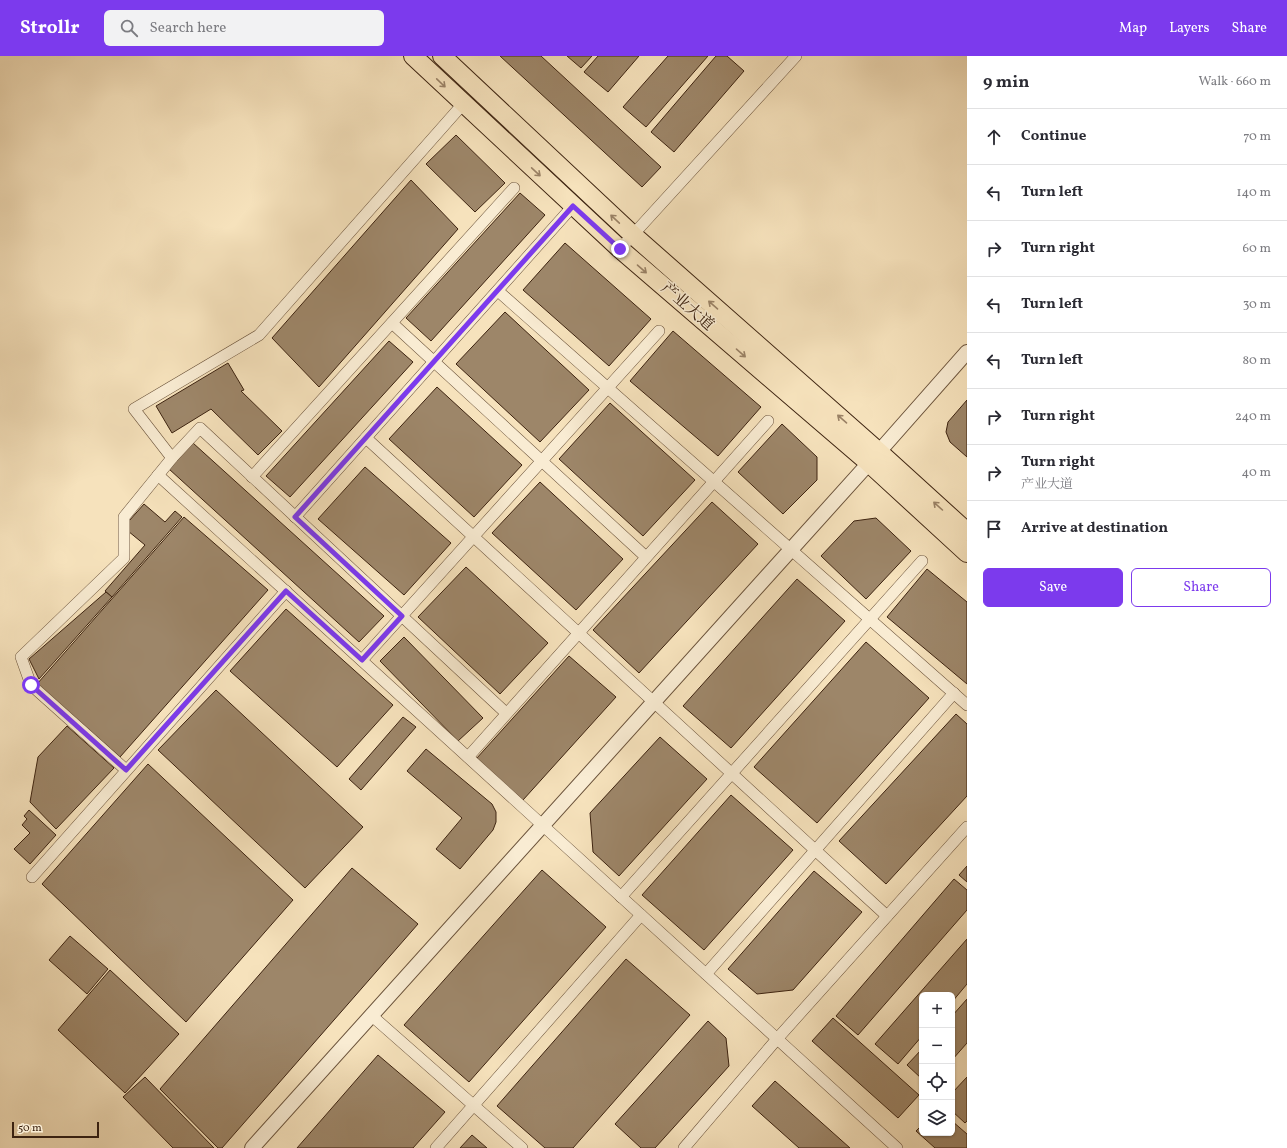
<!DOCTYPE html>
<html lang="en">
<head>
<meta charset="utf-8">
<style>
	body { margin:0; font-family:Vollkorn,"Noto Serif SC",serif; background:#f2f2f3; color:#2b2b33 }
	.controls { position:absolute; right:12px; bottom:12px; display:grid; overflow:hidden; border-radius:6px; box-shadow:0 1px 3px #0004 }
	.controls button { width:36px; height:36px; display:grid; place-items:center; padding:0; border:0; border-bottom:1px solid #e1e1e2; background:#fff; color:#2b2b33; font:20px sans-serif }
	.scale { position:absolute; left:12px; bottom:10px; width:87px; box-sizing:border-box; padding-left:4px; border:2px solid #3d2310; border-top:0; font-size:11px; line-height:14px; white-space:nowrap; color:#3d2310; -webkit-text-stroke:3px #f9ecd3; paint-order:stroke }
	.stop { position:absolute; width:12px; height:12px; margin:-9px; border:3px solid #7c3aed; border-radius:50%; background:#fff }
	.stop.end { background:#7c3aed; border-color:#fff; box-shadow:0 1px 4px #0008 }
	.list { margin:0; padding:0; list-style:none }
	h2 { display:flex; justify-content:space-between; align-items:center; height:52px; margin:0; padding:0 16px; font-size:17px }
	h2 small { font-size:13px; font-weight:400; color:#7c7c81 }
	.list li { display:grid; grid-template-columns:26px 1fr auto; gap:12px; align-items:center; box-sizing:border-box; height:56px; padding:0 16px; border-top:1px solid #e1e1e2 }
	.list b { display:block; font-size:15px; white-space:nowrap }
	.list p { margin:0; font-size:13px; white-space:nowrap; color:#7c7c81 }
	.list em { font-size:13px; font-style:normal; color:#7c7c81 }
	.actions { display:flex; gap:8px; padding:12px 16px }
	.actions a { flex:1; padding:9px 0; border:1px solid #7c3aed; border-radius:6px; text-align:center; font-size:14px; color:#7c3aed }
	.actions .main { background:#7c3aed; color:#fff }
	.icon { flex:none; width:22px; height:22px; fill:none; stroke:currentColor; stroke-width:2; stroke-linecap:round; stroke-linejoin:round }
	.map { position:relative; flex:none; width:967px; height:1092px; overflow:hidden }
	header { display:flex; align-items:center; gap:24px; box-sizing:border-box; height:56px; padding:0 20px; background:#7c3aed; color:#fff }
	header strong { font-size:19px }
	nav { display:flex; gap:22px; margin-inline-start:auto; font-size:14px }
	.search { width:280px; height:36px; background:#f2f2f3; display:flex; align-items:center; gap:10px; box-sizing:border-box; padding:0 14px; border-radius:6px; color:#7c7c81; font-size:15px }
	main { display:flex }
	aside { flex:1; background:#fff }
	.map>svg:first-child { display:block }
	.building { fill:#9d8669; stroke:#3d2310 }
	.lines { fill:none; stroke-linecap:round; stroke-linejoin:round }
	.minor-casing { stroke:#6b533b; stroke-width:12 }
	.tertiary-casing { stroke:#6b533b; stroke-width:16 }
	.primary-casing { stroke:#3d2310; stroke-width:20 }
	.minor { stroke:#f9ecd3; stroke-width:11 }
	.tertiary { stroke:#f9ecd3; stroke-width:14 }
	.primary { stroke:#f6e2bc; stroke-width:18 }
	.oneway { stroke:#9a8266 }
	.route { stroke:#7c3aed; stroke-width:5 }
	.labels { text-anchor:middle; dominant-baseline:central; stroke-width:3; stroke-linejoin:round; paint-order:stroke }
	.street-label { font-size:16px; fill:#3d2310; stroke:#f9ecd3 }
</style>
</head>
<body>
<header>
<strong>Strollr</strong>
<div class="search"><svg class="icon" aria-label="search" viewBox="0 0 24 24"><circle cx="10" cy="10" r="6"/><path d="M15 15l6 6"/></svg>Search here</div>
<nav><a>Map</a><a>Layers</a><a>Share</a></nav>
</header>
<main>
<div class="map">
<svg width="967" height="1092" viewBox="0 0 967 1092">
	<rect width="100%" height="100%" fill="#f6e2bc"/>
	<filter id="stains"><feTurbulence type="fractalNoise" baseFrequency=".005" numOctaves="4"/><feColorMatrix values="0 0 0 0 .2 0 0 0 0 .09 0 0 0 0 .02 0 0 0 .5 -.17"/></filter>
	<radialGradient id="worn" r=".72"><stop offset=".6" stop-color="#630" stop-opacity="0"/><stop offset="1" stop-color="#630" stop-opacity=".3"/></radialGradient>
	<g class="building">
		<polygon points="500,0 541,0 661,111 642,131"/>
		<polygon points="567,0 592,0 581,12"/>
		<polygon points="598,0 639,0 608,36 584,16"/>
		<polygon points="668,0 708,0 646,71 623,51"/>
		<polygon points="716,0 727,0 744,15 674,96 651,76"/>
		<polygon points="456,79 505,127 475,156 426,108"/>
		<polygon points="411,124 458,173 319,331 272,282"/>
		<polygon points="520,137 545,159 431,285 406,262"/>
		<polygon points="565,187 651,263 609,310 523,234"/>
		<polygon points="505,256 589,334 540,386 456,308"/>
		<polygon points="673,275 761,351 718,400 630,325"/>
		<polygon points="389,285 413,306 290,441 266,420"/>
		<polygon points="228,307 244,334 241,335 282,375 258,399 211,353 172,377 156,350"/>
		<polygon points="437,331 522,409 474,461 389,383"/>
		<polygon points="967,344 967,401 950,386 946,376 948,366"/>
		<polygon points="610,347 695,424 643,480 559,403"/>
		<polygon points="782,368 817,401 817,424 783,458 738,416"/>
		<polygon points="193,387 384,560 359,586 169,413"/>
		<polygon points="365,411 451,487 404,539 318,463"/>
		<polygon points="540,426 623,503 576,554 492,477"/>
		<polygon points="712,446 758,488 639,617 593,574"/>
		<polygon points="144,448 165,466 175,455 182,461 112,541 105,535 145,489 128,475 129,465"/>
		<polygon points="184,461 268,534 120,701 37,628"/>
		<polygon points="876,462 911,495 866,543 821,500 854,465"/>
		<polygon points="466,511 548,587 500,638 418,561"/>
		<polygon points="927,513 967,546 967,628 887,561"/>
		<polygon points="797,523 845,565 731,692 683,650"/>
		<polygon points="106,536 112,541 39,623 29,603"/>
		<polygon points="286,553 393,649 337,711 230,615"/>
		<polygon points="404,581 483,662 458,685 380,605"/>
		<polygon points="866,586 929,642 817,767 754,711"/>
		<polygon points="569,600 616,641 523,744 476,703"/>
		<polygon points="216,634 363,771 305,832 158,694"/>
		<polygon points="956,658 967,668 967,740 886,828 839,785"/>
		<polygon points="403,661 416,671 361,734 349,723"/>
		<polygon points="67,670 114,712 56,773 30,746 38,701"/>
		<polygon points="660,681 707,723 619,820 593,796 590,757"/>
		<polygon points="426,693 492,748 496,756 496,766 493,774 460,813 436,793 462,762 407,715"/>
		<polygon points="148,708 293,844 186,966 42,828"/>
		<polygon points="731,739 793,794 704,894 642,839"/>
		<polygon points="29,754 56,779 30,808 14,793 30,777 22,769 27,763 24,760"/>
		<polygon points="967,810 967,826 959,819"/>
		<polygon points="352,812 418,868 222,1092 218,1092 160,1033"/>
		<polygon points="542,814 606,871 469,1026 404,969"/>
		<polygon points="814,815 862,856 793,934 757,938 728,913"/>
		<polygon points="954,823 967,834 967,854 858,979 836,960"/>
		<polygon points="70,880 108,913 87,938 49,904"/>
		<polygon points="967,883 967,928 952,946 952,939 922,939 922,980 898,1008 875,988"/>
		<polygon points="626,903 690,959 573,1092 545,1092 497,1050"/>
		<polygon points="110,914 179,978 125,1037 58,974"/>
		<polygon points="967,943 967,987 952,1004 952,960"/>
		<polygon points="833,962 919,1039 898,1062 812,985"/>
		<polygon points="708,965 726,982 729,1010 655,1092 641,1092 615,1068"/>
		<polygon points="922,993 922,1023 907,1009"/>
		<polygon points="378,999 445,1056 413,1092 297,1092"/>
		<polygon points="145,1021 214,1092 173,1092 123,1041"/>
		<polygon points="967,1021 967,1065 965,1067 952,1055 952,1037"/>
		<polygon points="775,1025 850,1092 799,1092 752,1050"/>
		<polygon points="952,1065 967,1078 967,1092 935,1092 916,1075 922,1069 922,1077 952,1077"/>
		<polygon points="472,1079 487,1092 460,1092"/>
	</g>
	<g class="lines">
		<g class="minor-casing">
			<g id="minor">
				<polyline points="620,193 796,0"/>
				<polyline points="498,235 967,649"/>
				<polyline points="392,267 646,501"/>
				<polyline points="366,382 887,860"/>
				<polyline points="172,402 200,372 506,657"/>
				<polyline points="158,419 897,1092"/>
				<polyline points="252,421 514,132"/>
				<polyline points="295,461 573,150"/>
				<polyline points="362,604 659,275"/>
				<polyline points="468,701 768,365"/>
				<polyline points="126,714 31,629 21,601 124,502 124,461 172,402 134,353 259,279 463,48"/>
				<polyline points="32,821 286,535"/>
				<polyline points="621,841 922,505"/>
				<polyline points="706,918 954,637"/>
				<polyline points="371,959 522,1092"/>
				<polyline points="436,1092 641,859"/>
				<polyline points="684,1092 777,983 967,771"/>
			</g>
		</g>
		<g class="tertiary-casing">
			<polyline id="tertiary" points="252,1092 869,407 967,296"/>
		</g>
		<g class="primary-casing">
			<g id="primary">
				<polyline points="413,0 620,193 869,407 967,497"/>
				<polyline points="442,0 633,179 879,396 967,476"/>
			</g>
		</g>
		<use href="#minor" class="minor"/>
		<use href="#tertiary" class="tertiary"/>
		<use href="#primary" class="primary"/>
	</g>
	<defs><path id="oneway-shaft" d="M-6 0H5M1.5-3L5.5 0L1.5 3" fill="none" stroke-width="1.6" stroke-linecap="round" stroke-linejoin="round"/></defs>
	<g class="oneway">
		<use href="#oneway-shaft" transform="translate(441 27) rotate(44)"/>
		<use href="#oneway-shaft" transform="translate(536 116) rotate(43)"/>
		<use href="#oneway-shaft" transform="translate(615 163) rotate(-137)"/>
		<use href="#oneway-shaft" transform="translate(642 213) rotate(41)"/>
		<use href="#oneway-shaft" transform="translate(713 249) rotate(-139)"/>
		<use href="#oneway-shaft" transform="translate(741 297) rotate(41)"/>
		<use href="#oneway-shaft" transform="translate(842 363) rotate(-139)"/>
		<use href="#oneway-shaft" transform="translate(938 450) rotate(-138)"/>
	</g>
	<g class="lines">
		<polyline class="route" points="31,629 126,714 286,535 362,604 402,560 295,461 573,150 620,193"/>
	</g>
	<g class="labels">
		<g class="street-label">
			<text transform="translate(687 251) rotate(41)">产业大道</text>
		</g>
	</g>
	<rect width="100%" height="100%" filter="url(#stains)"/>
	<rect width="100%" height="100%" fill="url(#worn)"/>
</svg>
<div class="controls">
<button>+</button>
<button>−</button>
<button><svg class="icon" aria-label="locate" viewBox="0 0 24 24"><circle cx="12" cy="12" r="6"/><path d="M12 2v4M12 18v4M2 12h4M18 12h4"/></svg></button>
<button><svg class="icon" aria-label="layers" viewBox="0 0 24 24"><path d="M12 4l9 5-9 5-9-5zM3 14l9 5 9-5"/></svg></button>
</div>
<div class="scale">50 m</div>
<div class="stop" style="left:31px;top:629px"></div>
<div class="stop end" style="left:620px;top:193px"></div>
</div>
<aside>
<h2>9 min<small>Walk · 660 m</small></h2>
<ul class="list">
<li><svg class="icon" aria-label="ahead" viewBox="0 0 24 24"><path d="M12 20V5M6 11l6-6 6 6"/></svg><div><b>Continue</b></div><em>70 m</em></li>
<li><svg class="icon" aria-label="left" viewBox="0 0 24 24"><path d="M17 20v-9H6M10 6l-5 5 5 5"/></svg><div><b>Turn left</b></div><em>140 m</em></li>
<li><svg class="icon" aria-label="right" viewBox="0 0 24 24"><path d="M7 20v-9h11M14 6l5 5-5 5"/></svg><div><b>Turn right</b></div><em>60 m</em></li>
<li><svg class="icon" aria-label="left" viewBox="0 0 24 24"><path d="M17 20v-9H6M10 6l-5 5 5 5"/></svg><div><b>Turn left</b></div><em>30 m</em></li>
<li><svg class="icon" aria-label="left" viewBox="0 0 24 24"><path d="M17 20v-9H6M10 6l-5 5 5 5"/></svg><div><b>Turn left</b></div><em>80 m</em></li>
<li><svg class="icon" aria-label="right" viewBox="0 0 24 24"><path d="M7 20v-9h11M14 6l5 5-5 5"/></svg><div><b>Turn right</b></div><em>240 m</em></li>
<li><svg class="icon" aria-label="right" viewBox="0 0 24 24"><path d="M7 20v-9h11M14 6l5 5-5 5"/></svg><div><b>Turn right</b><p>产业大道</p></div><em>40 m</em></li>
<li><svg class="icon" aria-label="arrive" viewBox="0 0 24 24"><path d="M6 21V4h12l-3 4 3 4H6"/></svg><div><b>Arrive at destination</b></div></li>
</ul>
<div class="actions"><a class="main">Save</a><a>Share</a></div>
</aside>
</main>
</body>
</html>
